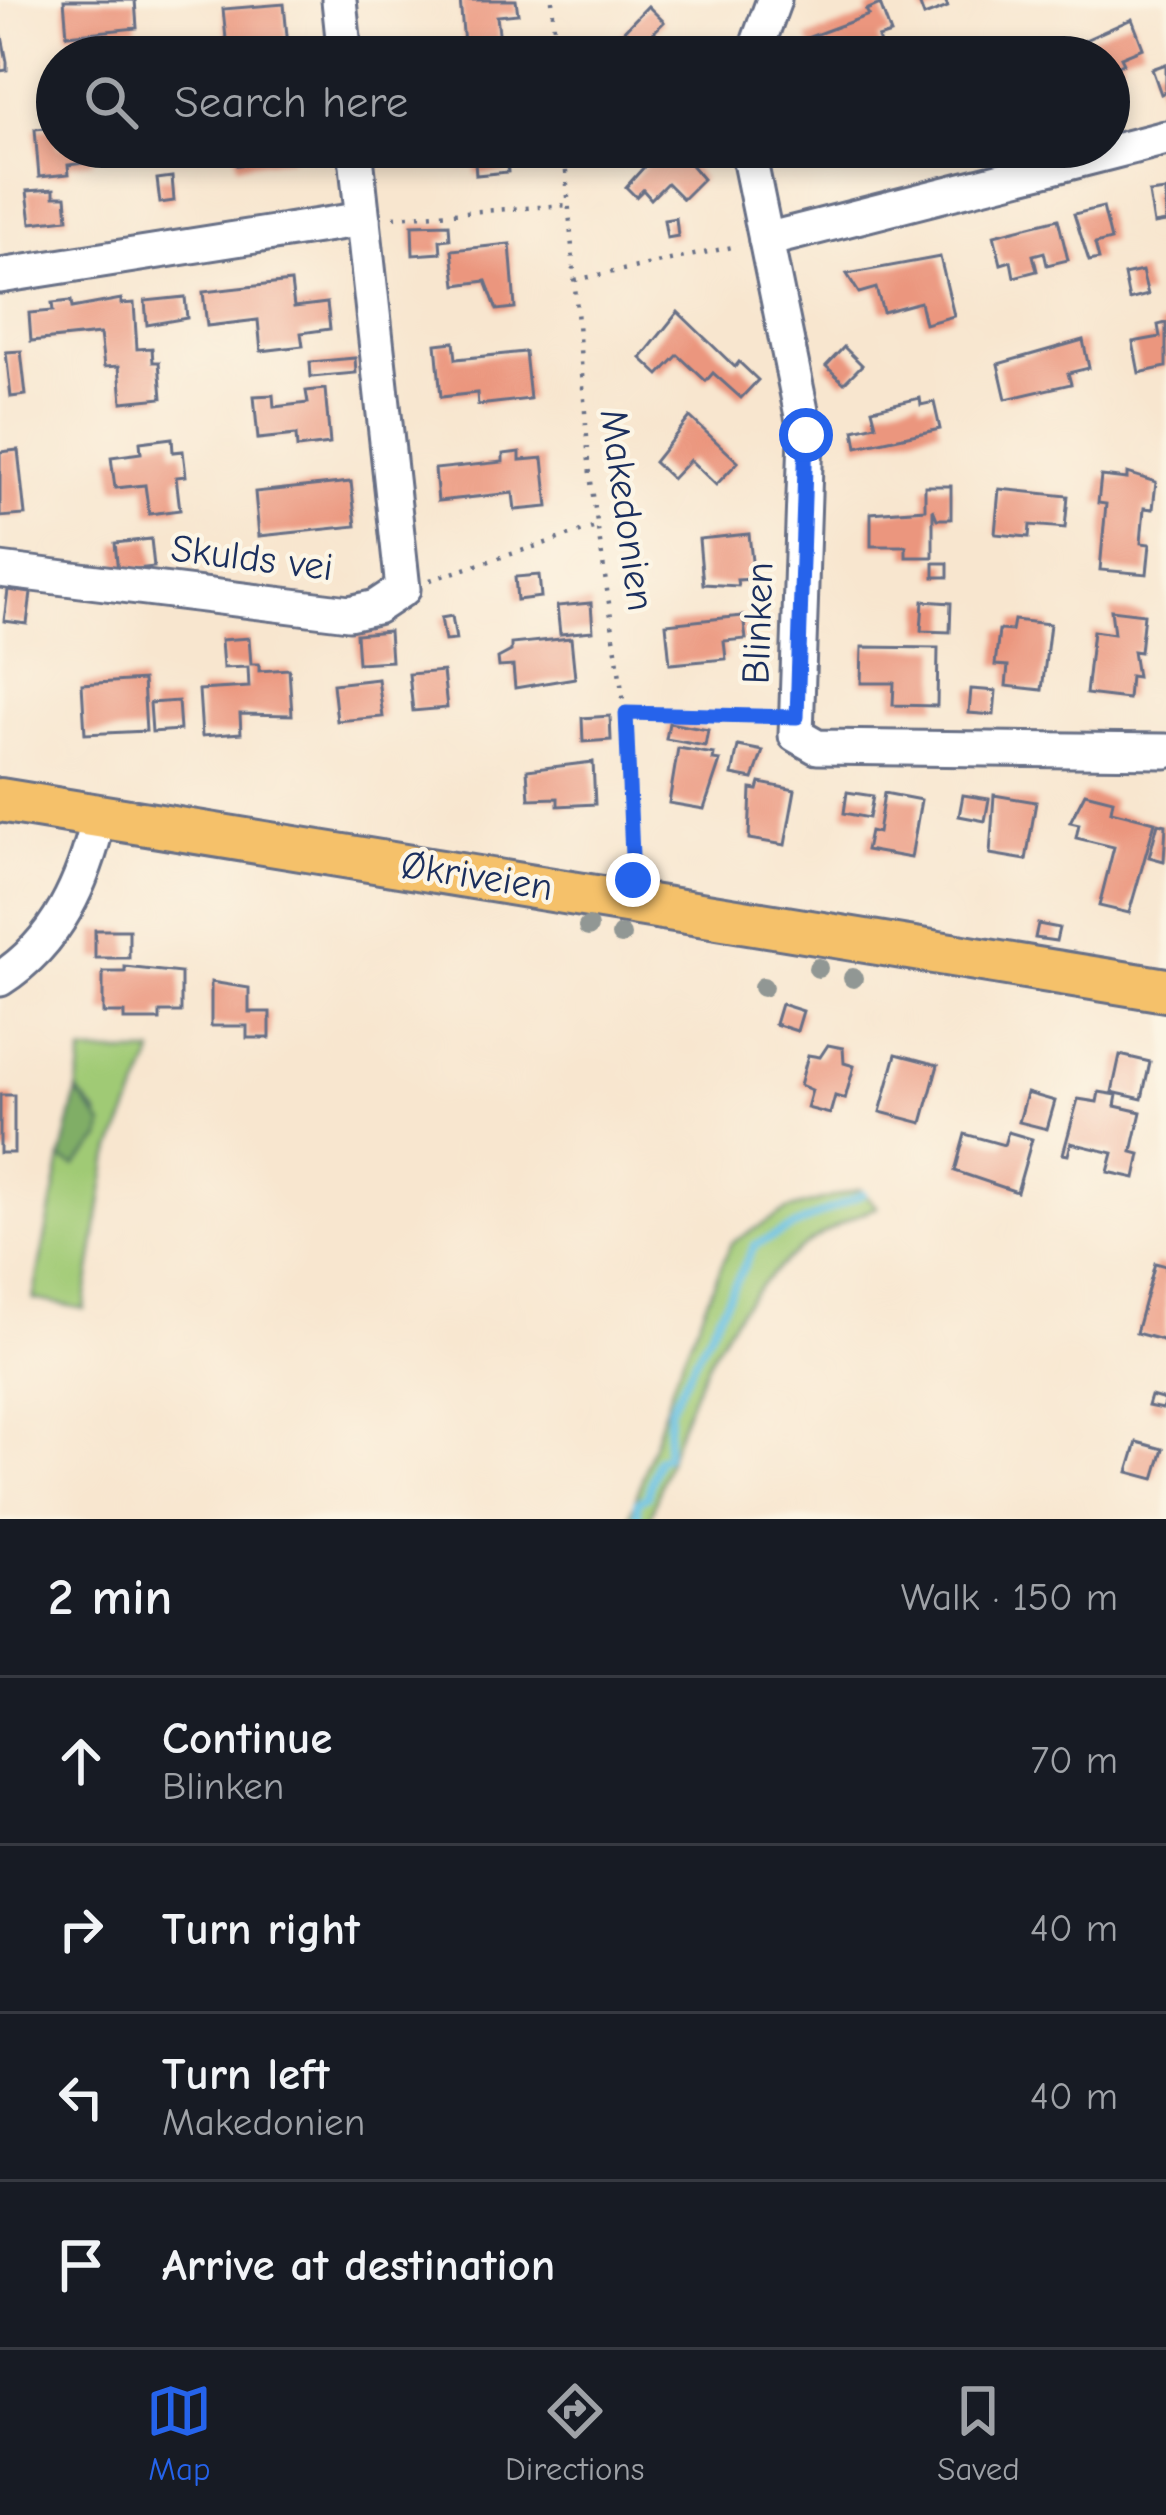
<!DOCTYPE html>
<html lang="en">
<head>
<meta charset="utf-8">
<style>
	body { margin:0; font-family:"Comic Neue",sans-serif; background:#20242c; color:#f1f3f6 }
	.stop { position:absolute; width:36px; height:36px; margin:-27px; border:9px solid #2563eb; border-radius:50%; background:#fff }
	.stop.end { background:#2563eb; border-color:#fff; box-shadow:0 3px 12px #0008 }
	.list { margin:0; padding:0; list-style:none }
	h2 { display:flex; justify-content:space-between; align-items:center; height:156px; margin:0; padding:0 48px; font-size:51px }
	h2 small { font-size:39px; font-weight:400; color:#9ea1a6 }
	.list li { display:grid; grid-template-columns:78px 1fr auto; gap:36px; align-items:center; box-sizing:border-box; height:168px; padding:0 48px; border-top:3px solid #363941 }
	.list b { display:block; font-size:45px; white-space:nowrap }
	.list p { margin:0; font-size:39px; white-space:nowrap; color:#9ea1a6 }
	.list em { font-size:39px; font-style:normal; color:#9ea1a6 }
	.icon { flex:none; width:66px; height:66px; fill:none; stroke:currentColor; stroke-width:2; stroke-linecap:round; stroke-linejoin:round }
	.map { position:relative; flex:none; width:1166px; height:1519px; overflow:hidden }
	.search { position:absolute; background:#171b24; box-shadow:0 6px 18px #0003; left:36px; right:36px; top:36px; height:132px; display:flex; align-items:center; gap:30px; box-sizing:border-box; padding:0 42px; border-radius:66px; color:#9ea1a6; font-size:45px }
	.sheet { height:828px; background:#171b24 }
	nav { display:flex; justify-content:space-around; align-items:center; box-sizing:border-box; height:168px; border-top:3px solid #363941; background:#171b24; font-size:33px; color:#9ea1a6 }
	nav a { display:grid; justify-items:center; gap:6px }
	nav .on { color:#2563eb }
	.map>svg:first-child { display:block }
	.green { fill:#a0ca75; stroke:#5e7c6a; stroke-width:3 }
	.forest { fill:#80ae66; stroke:#4e6e62; stroke-width:3 }
	.lines { fill:none; stroke-linecap:round; stroke-linejoin:round }
	.stream { stroke:#64bfe2; stroke-width:8 }
	.building { fill:#eb967e }
	.minor-casing { stroke:#686f86; stroke-width:39 }
	.major-casing { stroke:#686f86; stroke-width:48 }
	.path { stroke:#686f86; stroke-width:4.5; stroke-dasharray:3 9; stroke-linecap:butt }
	.minor { stroke:#fff; stroke-width:33 }
	.major { stroke:#f5c16b; stroke-width:42 }
	.tree { fill:#919794 }
	.route { stroke:#2563eb; stroke-width:15 }
	.labels { text-anchor:middle; dominant-baseline:central; stroke-width:9; stroke-linejoin:round; paint-order:stroke }
	.street-label { font-size:39px; fill:#1b2f5e; stroke:#fcf5e5 }
</style>
</head>
<body>
<div class="map">
<svg width="1166" height="1519" viewBox="0 0 1166 1519">
	<rect width="100%" height="100%" fill="#fcf5e5"/>
	<filter id="ink" filterUnits="userSpaceOnUse"><feTurbulence type="fractalNoise" baseFrequency=".00833" numOctaves="2"/><feDisplacementMap in="SourceGraphic" scale="24" xChannelSelector="R" yChannelSelector="G"/><feConvolveMatrix kernelMatrix="1 2 1 2 8 2 1 2 1" color-interpolation-filters="sRGB"/></filter>
	<filter id="wash" filterUnits="userSpaceOnUse"><feTurbulence type="fractalNoise" baseFrequency=".004" numOctaves="4" result="noise"/><feDisplacementMap in="SourceGraphic" scale="48" xChannelSelector="R" yChannelSelector="G"/><feGaussianBlur stdDeviation="2.7" result="paint"/><feColorMatrix in="noise" values="0 0 0 0 0 0 0 0 0 0 0 0 0 0 0 0 0 1.4 0 .05"/><feComposite in="paint" operator="in"/></filter>
	<g filter="url(#wash)">
		<rect width="100%" height="100%" fill="#f8e6cf"/>
		<g class="green">
			<polygon points="83,1053 154,1053 108,1161 84,1309 33,1299 61,1159 75,1166 101,1139 98,1114 77,1091"/>
			<path d="M860,1189L877,1207C732,1264 692,1381 650,1519H629L676,1374L731,1243L787,1210Z"/>
		</g>
		<polygon class="forest" points="77,1091 103,1125 101,1139 75,1166 61,1159"/>
		<g class="lines">
			<polyline class="stream" points="638,1519 637,1502 647,1496 658,1459 666,1456 670,1408 755,1245 863,1194"/>
		</g>
		<g id="blocks">
			<g class="building">
				<polygon points="64,0 135,0 137,28 67,35"/>
				<polygon points="460,0 516,0 518,14 497,16 501,50 491,51 491,57 465,54"/>
				<polygon points="918,0 945,0 948,7 924,16"/>
				<polygon points="284,4 289,57 249,57 248,47 227,49 223,9"/>
				<polygon points="880,4 891,34 878,38 881,48 855,57 814,57 807,38 869,15 866,10"/>
				<polygon points="648,6 664,22 654,32 679,57 625,57 629,53 615,40"/>
				<polygon points="1132,19 1143,48 1121,57 1124,63 1109,69 1109,57 1068,57 1065,49"/>
				<polygon points="0,26 7,62 7,70 0,71"/>
				<polygon points="790,46 794,57 779,57 776,51"/>
				<polygon points="1166,64 1166,92 1161,94 1152,69"/>
				<polygon points="57,127 57,147 92,147 93,162 68,165 69,174 39,177 35,129"/>
				<polygon points="235,147 290,147 292,159 237,165"/>
				<polygon points="474,147 506,147 508,172 476,175"/>
				<polygon points="662,147 681,153 703,179 683,199 667,183 651,199 643,190 636,197 626,187"/>
				<polygon points="839,147 882,147 884,152 847,166"/>
				<polygon points="172,177 174,201 160,203 157,179"/>
				<polygon points="54,189 54,196 66,196 68,219 31,223 27,191"/>
				<polygon points="1166,191 1166,222 1154,224 1149,193"/>
				<polygon points="1103,207 1111,240 1095,244 1099,259 1089,261 1074,214"/>
				<polygon points="676,218 678,236 667,238 664,220"/>
				<polygon points="1058,219 1068,260 1047,265 1044,252 1033,255 1037,271 1014,277 1011,261 1001,264 994,235"/>
				<polygon points="449,224 450,239 440,240 441,253 413,255 412,225"/>
				<polygon points="510,244 515,308 497,310 486,281 456,285 452,250"/>
				<polygon points="940,257 954,316 925,324 920,302 883,312 876,288 859,293 847,274"/>
				<polygon points="1142,271 1148,295 1129,300 1124,275"/>
				<polygon points="291,282 294,307 327,303 330,329 301,333 303,346 261,351 258,320 207,326 203,292"/>
				<polygon points="185,297 187,318 147,325 145,301"/>
				<polygon points="121,299 121,304 134,303 137,349 152,348 153,362 159,362 162,398 122,402 119,366 104,367 100,334 31,341 29,313 53,311 52,303 71,301 72,308"/>
				<polygon points="678,312 735,367 739,362 758,380 741,398 713,373 706,381 678,355 659,375 641,358"/>
				<polygon points="1166,323 1166,367 1139,373 1133,342 1160,337 1158,325"/>
				<polygon points="1083,340 1089,368 1068,373 1071,384 1006,399 998,364"/>
				<polygon points="454,342 456,359 525,352 530,399 478,405 477,393 441,397 436,344"/>
				<polygon points="844,347 862,365 844,383 826,366"/>
				<polygon points="21,351 26,395 11,397 6,352"/>
				<polygon points="355,358 356,373 311,377 310,362"/>
				<polygon points="325,389 330,444 297,448 296,435 258,439 254,396 273,395 274,407 308,403 306,391"/>
				<polygon points="920,398 921,405 934,402 940,429 857,447 854,430 876,425 872,409"/>
				<polygon points="690,417 738,462 716,485 690,460 672,479 654,462"/>
				<polygon points="172,438 173,452 183,451 186,476 176,477 180,510 149,514 145,485 115,488 111,457 141,453 140,442"/>
				<polygon points="18,450 25,515 0,517 0,452"/>
				<polygon points="520,452 520,460 543,458 548,507 515,510 513,493 438,501 435,469 503,462 503,454"/>
				<polygon points="1127,473 1156,482 1153,509 1144,508 1141,543 1150,544 1147,574 1100,570 1106,504 1098,503 1101,476 1127,479"/>
				<polygon points="351,482 356,526 259,536 255,492"/>
				<polygon points="925,486 951,486 951,519 937,519 933,509 933,557 906,557 906,546 871,546 871,513 925,509"/>
				<polygon points="999,489 1068,496 1065,528 1030,525 1029,537 995,534"/>
				<polygon points="749,534 754,579 737,580 738,586 703,584 699,539"/>
				<polygon points="151,539 154,567 118,571 115,543"/>
				<rect x="934" y="563" width="14" height="14"/>
				<polygon points="539,575 541,597 517,600 515,577"/>
				<polygon points="8,590 31,593 27,624 4,621"/>
				<polygon points="923,601 951,603 950,632 921,631"/>
				<polygon points="591,603 593,631 560,634 557,606"/>
				<polygon points="1111,610 1144,614 1140,652 1133,651 1137,677 1130,676 1128,699 1086,694 1093,631 1114,634"/>
				<polygon points="452,616 456,640 445,641 441,618"/>
				<polygon points="743,616 746,639 724,641 726,659 670,664 666,624"/>
				<polygon points="1014,620 1050,624 1042,690 1006,686 1008,666 995,665 999,630 1012,631"/>
				<polygon points="389,631 391,661 358,663 356,634"/>
				<polygon points="249,638 251,664 259,664 259,671 289,669 292,715 240,714 241,733 202,736 199,690 249,687 248,667 223,668 221,640"/>
				<polygon points="571,638 575,678 515,688 513,666 499,667 498,658 511,651 511,644"/>
				<polygon points="862,647 938,648 937,706 893,705 894,683 861,683"/>
				<polygon points="443,671 447,708 413,711 409,674"/>
				<polygon points="378,679 383,717 337,721 333,684"/>
				<polygon points="143,680 146,731 85,734 82,684"/>
				<polygon points="971,689 996,691 994,715 969,713"/>
				<polygon points="178,701 180,730 152,732 150,703"/>
				<polygon points="610,716 611,740 583,742 582,718"/>
				<polygon points="669,723 708,730 705,746 666,739"/>
				<polygon points="738,746 763,751 753,779 732,775"/>
				<polygon points="678,748 714,754 713,760 720,761 704,809 669,803"/>
				<polygon points="593,762 595,804 558,806 558,798 529,799 527,770"/>
				<polygon points="760,783 795,790 785,845 749,839 751,789 758,790"/>
				<polygon points="847,792 873,796 869,818 844,813"/>
				<polygon points="884,793 921,800 911,858 866,850 870,831 878,833"/>
				<polygon points="1085,793 1113,800 1111,811 1155,822 1129,913 1099,906 1114,847 1076,838 1079,824 1070,822"/>
				<polygon points="963,795 989,799 985,821 959,816"/>
				<polygon points="994,795 1036,802 1026,860 990,854"/>
				<polygon points="1158,823 1166,825 1164,861 1149,857"/>
				<polygon points="1038,924 1059,928 1056,941 1035,938"/>
				<rect x="95" y="930" width="34" height="28"/>
				<polygon points="125,967 181,973 181,1012 160,1012 160,1020 124,1020 124,1013 103,1013 103,972 125,972"/>
				<polygon points="211,982 249,988 249,1012 270,1012 270,1038 247,1038 247,1026 211,1026"/>
				<polygon points="781,1004 803,1011 797,1031 775,1024"/>
				<polygon points="828,1045 843,1048 844,1063 854,1066 845,1099 835,1096 830,1114 807,1108 812,1090 800,1085 808,1055 820,1057"/>
				<polygon points="896,1054 938,1065 922,1123 880,1112"/>
				<polygon points="1120,1055 1150,1062 1142,1099 1112,1092"/>
				<polygon points="1099,1092 1117,1095 1115,1106 1141,1112 1132,1152 1140,1154 1135,1178 1108,1172 1113,1153 1071,1143 1068,1155 1063,1154 1078,1099 1097,1102"/>
				<polygon points="1027,1093 1055,1101 1047,1129 1019,1122"/>
				<rect x="0" y="1095" width="14" height="58"/>
				<polygon points="1008,1132 1032,1139 1017,1192 955,1171 965,1134 1004,1145"/>
				<polygon points="1155,1263 1166,1266 1166,1341 1136,1333"/>
				<polygon points="1151,1396 1165,1400 1162,1409 1148,1406"/>
				<polygon points="1137,1442 1163,1449 1154,1479 1128,1472"/>
			</g>
		</g>
	</g>
	<g filter="url(#ink)">
		<use href="#blocks" fill-opacity="0" stroke="#686f86" stroke-width="3"/>
		<g class="lines">
			<g class="minor-casing">
				<g id="minor">
					<polyline points="339,0 345,57"/>
					<polyline points="753,57 774,0"/>
					<polyline points="747,147 806,435 796,735 817,747 1166,751"/>
					<polyline points="766,240 1166,138"/>
					<polyline points="0,276 363,219"/>
					<polyline points="0,570 349,613 376,607 403,589 355,147"/>
					<path d="M0,979C58,942 84,881 99,817"/>
				</g>
			</g>
			<g class="major-casing">
				<polyline id="major" points="0,800 1166,990"/>
			</g>
			<g class="path">
				<polyline points="552,0 556,57"/>
				<polyline points="564,147 590,475 630,745 632,869"/>
				<polyline points="394,217 568,205"/>
				<polyline points="575,280 737,246"/>
				<polyline points="430,580 596,527"/>
				<polyline points="626,713 770,717"/>
			</g>
			<use href="#minor" class="minor"/>
			<use href="#major" class="major"/>
		</g>
		<g class="tree">
			<circle cx="588" cy="927" r="10"/>
			<circle cx="621" cy="935" r="10"/>
			<circle cx="818" cy="968" r="10"/>
			<circle cx="853" cy="978" r="10"/>
			<circle cx="763" cy="987" r="10"/>
		</g>
	</g>
	<g class="lines" filter="url(#ink)">
		<polyline class="route" points="633,880 626,713 797,717 806,435"/>
	</g>
	<g class="labels">
		<g class="street-label">
			<text transform="translate(627 510) rotate(82)">Makedonien</text>
			<text transform="translate(252 558) rotate(7)">Skulds vei</text>
			<text transform="translate(758 623) rotate(-88)">Blinken</text>
			<text transform="translate(477 876) rotate(9)">Økriveien</text>
		</g>
	</g>
</svg>
<div class="stop" style="left:806px;top:435px"></div>
<div class="stop end" style="left:633px;top:880px"></div>
<div class="search"><svg class="icon" aria-label="search" viewBox="0 0 24 24"><circle cx="10" cy="10" r="6"/><path d="M15 15l6 6"/></svg>Search here</div>
</div>
<section class="sheet">
<h2>2 min<small>Walk · 150 m</small></h2>
<ul class="list">
<li><svg class="icon" aria-label="ahead" viewBox="0 0 24 24"><path d="M12 20V5M6 11l6-6 6 6"/></svg><div><b>Continue</b><p>Blinken</p></div><em>70 m</em></li>
<li><svg class="icon" aria-label="right" viewBox="0 0 24 24"><path d="M7 20v-9h11M14 6l5 5-5 5"/></svg><div><b>Turn right</b></div><em>40 m</em></li>
<li><svg class="icon" aria-label="left" viewBox="0 0 24 24"><path d="M17 20v-9H6M10 6l-5 5 5 5"/></svg><div><b>Turn left</b><p>Makedonien</p></div><em>40 m</em></li>
<li><svg class="icon" aria-label="arrive" viewBox="0 0 24 24"><path d="M6 21V4h12l-3 4 3 4H6"/></svg><div><b>Arrive at destination</b></div></li>
</ul>
</section>
<nav>
<a class="on"><svg class="icon" aria-label="map" viewBox="0 0 24 24"><path d="M3 6l6-2 6 2 6-2v14l-6 2-6-2-6 2zM9 4v14M15 6v14"/></svg>Map</a>
<a><svg class="icon" aria-label="directions" viewBox="0 0 24 24"><path d="M12 3l9 9-9 9-9-9zM9 14v-3h6M13 9l2 2-2 2"/></svg>Directions</a>
<a><svg class="icon" aria-label="saved" viewBox="0 0 24 24"><path d="M7 4h10v16l-5-4-5 4z"/></svg>Saved</a>
</nav>
</body>
</html>
